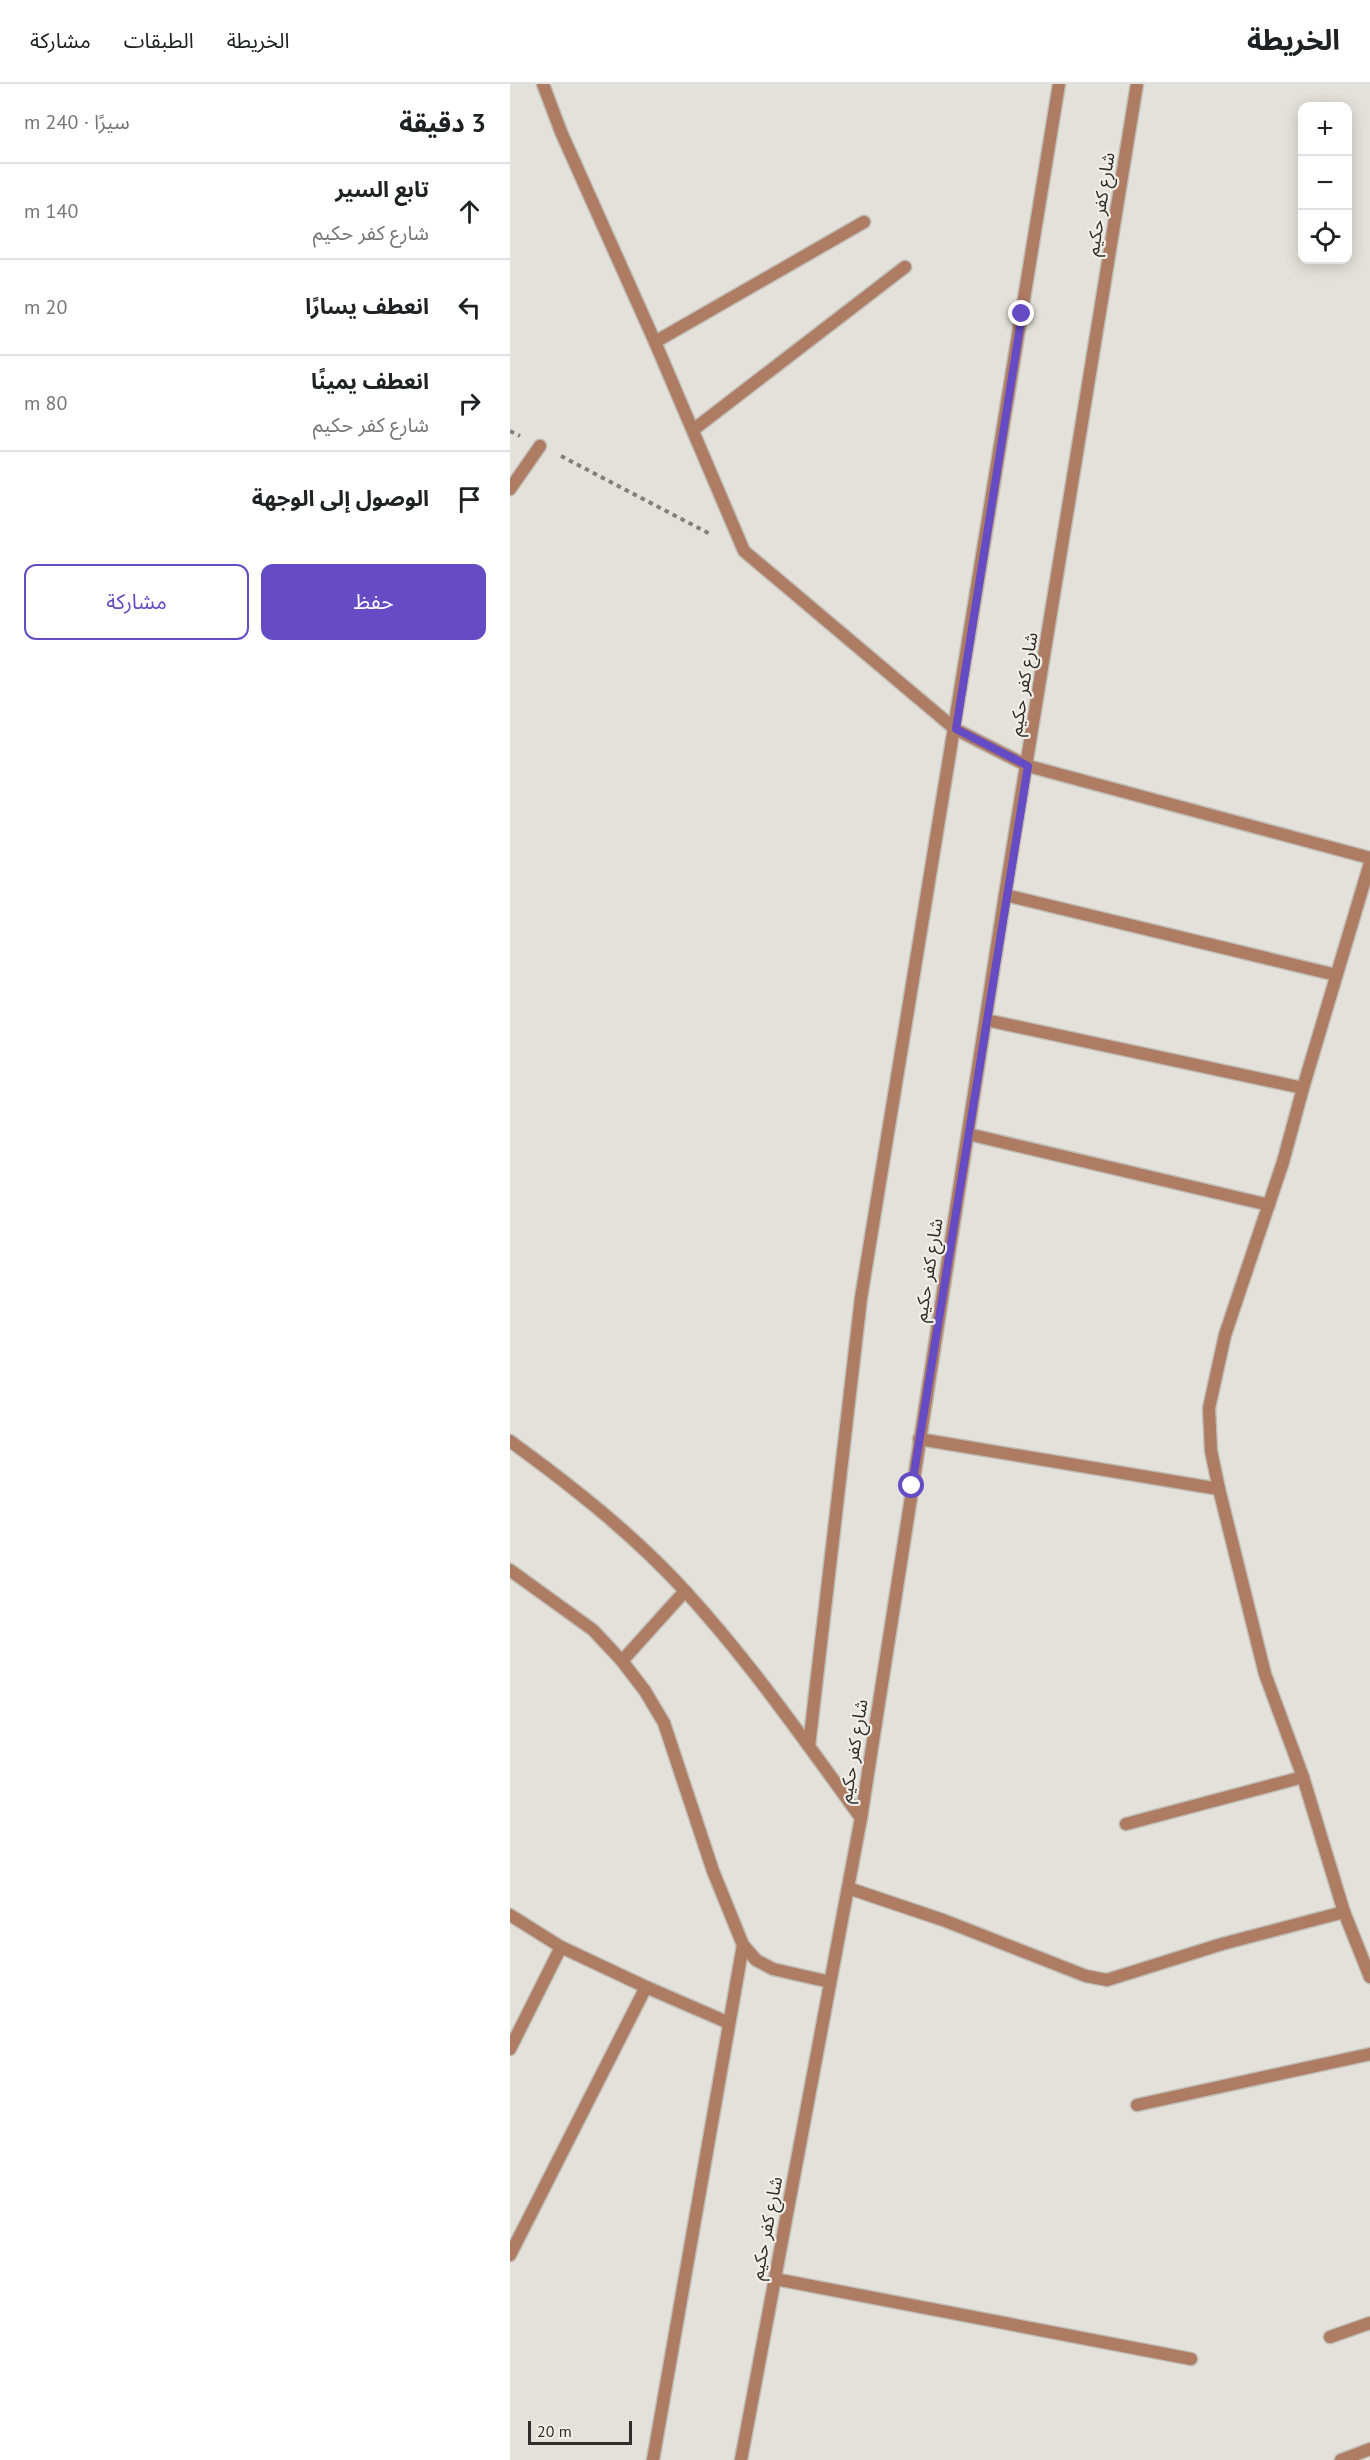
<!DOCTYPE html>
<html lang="ar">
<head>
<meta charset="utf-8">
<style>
	body { margin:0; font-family:"PT Sans","Noto Sans Arabic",sans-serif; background:#f6f6f6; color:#202124; direction:rtl }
	.controls { position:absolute; right:18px; top:18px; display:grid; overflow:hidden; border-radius:12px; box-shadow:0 3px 15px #0003 }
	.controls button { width:54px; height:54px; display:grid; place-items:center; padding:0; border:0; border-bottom:2px solid #e0e0e0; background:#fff; color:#202124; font:30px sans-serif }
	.scale { position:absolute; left:18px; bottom:15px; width:104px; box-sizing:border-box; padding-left:6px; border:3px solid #2f2e2c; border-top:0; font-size:16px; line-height:21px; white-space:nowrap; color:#2f2e2c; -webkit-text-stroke:4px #f1eee7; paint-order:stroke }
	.stop { position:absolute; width:18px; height:18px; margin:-14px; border:4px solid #654bc4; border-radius:50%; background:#fff }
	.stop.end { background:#654bc4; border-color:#fff; box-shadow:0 2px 6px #0008 }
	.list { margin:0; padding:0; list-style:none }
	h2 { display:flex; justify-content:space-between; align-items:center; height:78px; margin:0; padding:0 24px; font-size:26px }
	h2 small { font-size:20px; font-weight:400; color:#757577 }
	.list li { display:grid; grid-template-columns:39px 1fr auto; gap:18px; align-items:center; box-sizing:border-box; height:96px; padding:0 24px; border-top:2px solid #e0e0e0 }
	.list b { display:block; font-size:22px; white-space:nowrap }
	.list p { margin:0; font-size:20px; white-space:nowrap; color:#757577 }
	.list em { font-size:20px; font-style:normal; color:#757577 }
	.actions { display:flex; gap:12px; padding:18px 24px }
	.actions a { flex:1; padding:14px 0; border:2px solid #654bc4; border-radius:12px; text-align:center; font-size:21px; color:#654bc4 }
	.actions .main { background:#654bc4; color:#fff }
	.icon { flex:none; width:33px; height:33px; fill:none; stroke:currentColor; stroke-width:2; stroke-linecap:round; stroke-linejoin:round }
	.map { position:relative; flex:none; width:860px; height:2376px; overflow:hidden; direction:ltr }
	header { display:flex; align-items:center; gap:36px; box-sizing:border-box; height:84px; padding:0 30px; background:#fff; border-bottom:2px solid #e0e0e0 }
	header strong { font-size:28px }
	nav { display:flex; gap:33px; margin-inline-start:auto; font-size:21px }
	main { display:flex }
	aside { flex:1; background:#fff }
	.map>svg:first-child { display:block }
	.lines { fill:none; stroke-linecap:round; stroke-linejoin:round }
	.minor-casing { stroke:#c0bdb7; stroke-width:15 }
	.path { stroke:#82807c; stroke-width:4; stroke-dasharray:4.5 4.5; stroke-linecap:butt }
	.minor { stroke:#ae7c62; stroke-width:12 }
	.route { stroke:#654bc4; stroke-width:8 }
	.labels { text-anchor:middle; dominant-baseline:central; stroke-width:4.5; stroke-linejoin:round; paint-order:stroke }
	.street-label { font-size:18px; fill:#2f2e2c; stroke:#f1eee7 }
</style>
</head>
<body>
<header>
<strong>الخريطة</strong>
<nav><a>الخريطة</a><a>الطبقات</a><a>مشاركة</a></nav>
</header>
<main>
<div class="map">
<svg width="860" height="2376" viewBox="0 0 860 2376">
	<rect width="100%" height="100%" fill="#e4e1da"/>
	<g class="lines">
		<g class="minor-casing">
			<g id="minor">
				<polyline points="33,0 51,48 145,258 234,467 445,645 518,682 860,774"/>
				<polyline points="145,258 354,138"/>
				<polyline points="183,346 395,183"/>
				<polyline points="0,405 30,362"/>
				<polyline points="860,779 793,1004 773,1078 715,1251 699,1324 701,1367 709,1405 755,1590 793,1693 834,1828 860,1893"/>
				<polyline points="495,811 826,891"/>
				<polyline points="476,936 793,1004"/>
				<polyline points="458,1050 759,1121"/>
				<polyline points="409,1355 709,1405"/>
				<path d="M0,1357C62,1402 124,1451 176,1508C240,1578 295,1657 351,1734"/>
				<polyline points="0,1486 83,1546 112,1577 135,1607 154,1639 203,1787 233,1861 246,1876 263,1885 320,1898"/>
				<polyline points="112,1577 175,1507"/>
				<polyline points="299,1662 351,1214 549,0"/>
				<polyline points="616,1740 793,1693"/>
				<polyline points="338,1804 433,1836 576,1892 597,1896 712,1860 834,1828"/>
				<polyline points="0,1831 51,1863 136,1903 0,2171"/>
				<polyline points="136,1903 219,1939"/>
				<polyline points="0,1965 51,1863"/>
				<polyline points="627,2021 860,1970"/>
				<polyline points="265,2195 681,2275"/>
				<polyline points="820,2253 860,2239"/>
				<polyline points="143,2376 233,1861"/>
				<polyline points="231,2376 351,1734 495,811 627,0"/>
				<polyline points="831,2376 860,2365"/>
			</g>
		</g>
		<g class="path">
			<polyline points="0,347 10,352"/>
			<polyline points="51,372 202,451"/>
		</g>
		<use href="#minor" class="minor"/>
	</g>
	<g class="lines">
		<polyline class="route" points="402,1402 518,682 446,645 512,230"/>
	</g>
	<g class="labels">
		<g class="street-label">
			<text transform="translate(590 120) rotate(-81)">شارع كفر حكيم</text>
			<text transform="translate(513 600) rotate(-81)">شارع كفر حكيم</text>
			<text transform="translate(418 1186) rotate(-81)">شارع كفر حكيم</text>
			<text transform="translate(343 1667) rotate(-81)">شارع كفر حكيم</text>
			<text transform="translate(256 2144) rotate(-79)">شارع كفر حكيم</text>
		</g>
	</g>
</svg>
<div class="controls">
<button>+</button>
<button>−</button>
<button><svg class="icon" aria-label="locate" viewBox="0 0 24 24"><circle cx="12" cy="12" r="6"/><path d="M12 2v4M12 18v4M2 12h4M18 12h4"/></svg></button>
</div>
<div class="scale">20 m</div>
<div class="stop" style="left:402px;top:1402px"></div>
<div class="stop end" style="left:512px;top:230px"></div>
</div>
<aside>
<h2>3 دقيقة<small>سيرًا · 240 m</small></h2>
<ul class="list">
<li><svg class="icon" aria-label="ahead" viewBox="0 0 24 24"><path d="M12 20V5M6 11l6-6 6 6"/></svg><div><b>تابع السير</b><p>شارع كفر حكيم</p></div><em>140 m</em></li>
<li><svg class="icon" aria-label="left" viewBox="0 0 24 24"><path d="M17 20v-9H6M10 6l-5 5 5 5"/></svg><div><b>انعطف يسارًا</b></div><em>20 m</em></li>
<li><svg class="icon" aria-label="right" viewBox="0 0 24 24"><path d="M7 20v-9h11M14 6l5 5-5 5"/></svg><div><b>انعطف يمينًا</b><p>شارع كفر حكيم</p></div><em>80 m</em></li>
<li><svg class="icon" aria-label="arrive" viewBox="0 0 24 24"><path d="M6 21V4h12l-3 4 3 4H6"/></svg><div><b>الوصول إلى الوجهة</b></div></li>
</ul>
<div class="actions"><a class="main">حفظ</a><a>مشاركة</a></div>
</aside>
</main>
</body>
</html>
